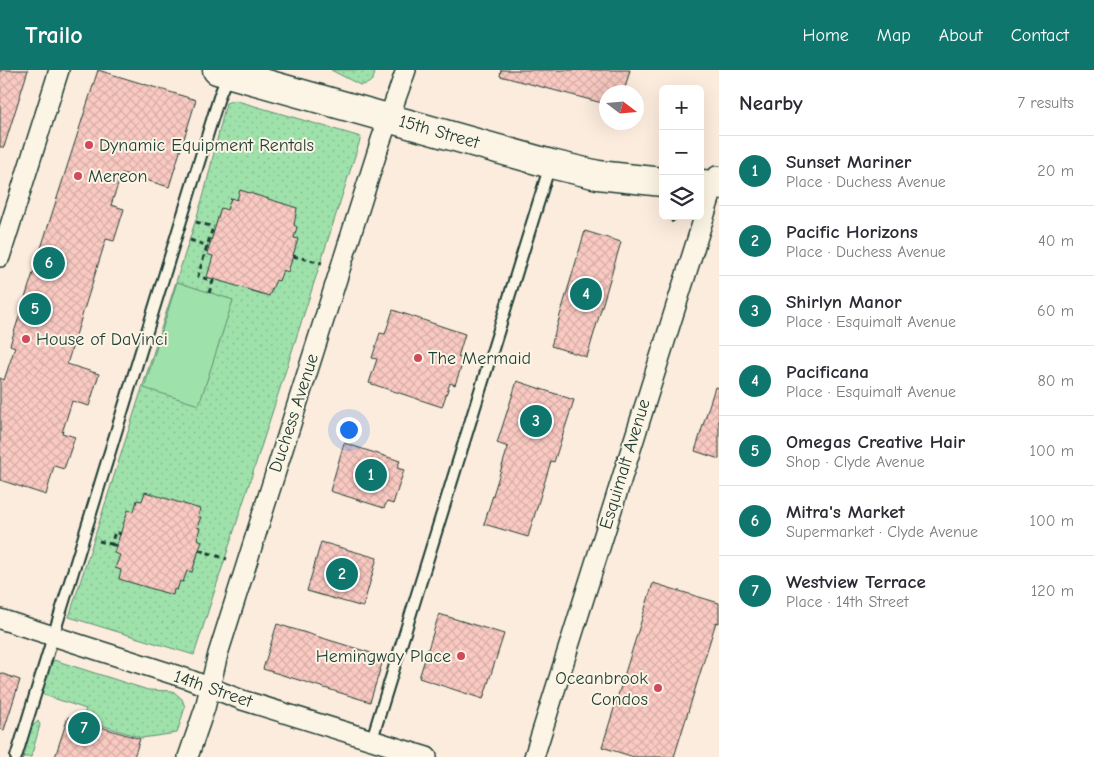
<!DOCTYPE html>
<html lang="en">
<head>
<meta charset="utf-8">
<style>
	body { margin:0; font-family:"Comic Neue",sans-serif; background:#f7f7f7; color:#2b2b33 }
	.controls { position:absolute; right:15px; top:15px; display:grid; overflow:hidden; border-radius:8px; box-shadow:0 5px 20px #0002 }
	.controls button { width:45px; height:45px; display:grid; place-items:center; padding:0; border:0; border-bottom:1px solid #e1e1e2; background:#fff; color:#2b2b33; font:25px sans-serif }
	.compass { position:absolute; left:599px; top:15px; width:45px; height:45px; border-radius:50%; background:#fff; box-shadow:0 5px 20px #0002; rotate:106deg }
	.you { position:absolute; left:348px; top:359px; width:18px; height:18px; margin:-12px; border:4px solid #fff; border-radius:50%; background:#1a73e8; box-shadow:0 0 0 8px #1a73e833 }
	.badge { display:grid; place-items:center; width:32px; height:32px; border-radius:50%; background:#0f766e; color:#fff; font-size:16px; font-weight:700 }
	.pin { position:absolute; translate:-50% -50%; border:2px solid #fff; box-shadow:0 1px 5px #0006 }
	.list { margin:0; padding:0; list-style:none }
	h2 { display:flex; justify-content:space-between; align-items:center; height:65px; margin:0; padding:0 20px; font-size:21px }
	h2 small { font-size:16px; font-weight:400; color:#7c7c81 }
	.list li { display:grid; grid-template-columns:32px 1fr auto; gap:15px; align-items:center; box-sizing:border-box; height:70px; padding:0 20px; border-top:1px solid #e1e1e2 }
	.list b { display:block; font-size:19px; white-space:nowrap }
	.list p { margin:0; font-size:16px; white-space:nowrap; color:#7c7c81 }
	.list em { font-size:16px; font-style:normal; color:#7c7c81 }
	.icon { flex:none; width:28px; height:28px; fill:none; stroke:currentColor; stroke-width:2; stroke-linecap:round; stroke-linejoin:round }
	.map { position:relative; flex:none; width:719px; height:687px; overflow:hidden }
	header { display:flex; align-items:center; gap:30px; box-sizing:border-box; height:70px; padding:0 25px; background:#0f766e; color:#fff }
	header strong { font-size:24px }
	nav { display:flex; gap:28px; margin-inline-start:auto; font-size:18px }
	main { display:flex }
	aside { flex:1; background:#fff }
	.map>svg:first-child { display:block }
	.garden { fill:url(#garden-dots); stroke:#5f8f70 }
	.pitch { fill:#9fe1ab; stroke:#5f8f70 }
	.building { fill:url(#building-cross-hatch); stroke:#1f3d34 }
	.lines { fill:none; stroke-linecap:round; stroke-linejoin:round }
	.service-casing { stroke:#1f3d34; stroke-width:14 }
	.minor-casing { stroke:#1f3d34; stroke-width:22 }
	.secondary-casing { stroke:#1f3d34; stroke-width:31 }
	.path { stroke:#1f3d34; stroke-width:3; stroke-dasharray:5 4; stroke-linecap:butt }
	.service { stroke:#fcf5e5; stroke-width:10 }
	.minor { stroke:#fcf5e5; stroke-width:19 }
	.secondary { stroke:#fcf5e5; stroke-width:28 }
	.poi-dot { fill:#d1495b; stroke:#fcf5e5; stroke-width:2 }
	.labels { text-anchor:middle; dominant-baseline:central; stroke-width:4; stroke-linejoin:round; paint-order:stroke }
	.street-label { font-size:18px; fill:#1f3d34; stroke:#fcf5e5 }
	.poi-label { font-size:18px; fill:#1f3d34; stroke:#fcf5e5; text-anchor:start }
</style>
</head>
<body>
<header>
<strong>Trailo</strong>
<nav><a>Home</a><a>Map</a><a>About</a><a>Contact</a></nav>
</header>
<main>
<div class="map">
<svg width="719" height="687" viewBox="0 0 719 687">
	<defs>
		<pattern id="garden-dots" width="8" height="8" patternUnits="userSpaceOnUse" patternTransform="scale(1.25)"><rect width="8" height="8" fill="#9fe1ab"/><path d="M2 2h.1M6 6h.1" fill="none" stroke="#88c294" stroke-width="1.8" stroke-linecap="round"/></pattern>
		<pattern id="building-cross-hatch" width="8" height="8" patternUnits="userSpaceOnUse" patternTransform="scale(1.25)"><rect width="8" height="8" fill="#facac2"/><path d="M0 0l8 8M0 8l8-8" fill="none" stroke="#d6aea7"/></pattern>
	</defs>
	<rect width="100%" height="100%" fill="#fcecde"/>
	<filter id="ink" filterUnits="userSpaceOnUse"><feTurbulence type="fractalNoise" baseFrequency=".02" numOctaves="2"/><feDisplacementMap in="SourceGraphic" scale="10" xChannelSelector="R" yChannelSelector="G"/><feConvolveMatrix kernelMatrix="1 2 1 2 8 2 1 2 1" color-interpolation-filters="sRGB"/></filter>
	<g filter="url(#ink)">
		<g class="garden">
			<path d="M331,0H375C375,9 370,15 360,15Z"/>
			<polygon points="234,30 361,67 194,585 69,547 204,124 226,33"/>
			<polygon points="54,590 148,620 173,621 182,629 185,637 177,663 142,668 82,649 86,639 41,624 50,594"/>
			<polygon points="38,651 40,655 31,687 21,687 31,658"/>
		</g>
		<polygon class="pitch" points="177,212 233,230 199,335 144,318"/>
		<g class="building">
			<polygon points="0,0 28,0 4,77 0,77"/>
			<polygon points="98,0 196,30 169,117 122,103 111,135 124,139 114,171 106,169 67,294 99,304 89,336 72,331 62,363 75,367 64,399 54,396 46,425 0,410 0,308 4,310 15,277 10,275"/>
			<polygon points="501,0 630,0 624,22 606,22 606,34 500,6"/>
			<polygon points="240,120 297,138 294,155 297,157 294,168 298,169 288,202 283,200 279,211 276,210 269,226 207,207 213,186 207,184 221,138 227,140 231,128 237,130"/>
			<polygon points="585,161 621,172 587,287 551,276"/>
			<polygon points="393,240 465,264 458,287 464,289 455,315 450,313 442,337 369,313 377,289 372,288 380,263 385,264"/>
			<polygon points="517,311 574,330 554,392 551,391 528,467 484,454 508,377 497,373"/>
			<polygon points="715,317 719,318 719,389 695,381"/>
			<polygon points="344,373 400,391 397,398 404,400 393,434 387,432 384,438 330,421"/>
			<polygon points="145,422 200,439 198,447 201,447 197,457 200,458 197,469 202,471 199,480 192,502 187,501 183,512 180,511 177,520 174,519 173,525 119,509 121,500 115,498 120,485 114,483 128,440 134,441 137,430 142,431"/>
			<polygon points="321,472 377,488 363,537 307,521"/>
			<polygon points="653,513 719,533 719,553 716,552 674,687 634,687 602,677"/>
			<polygon points="439,544 504,564 483,629 419,608"/>
			<polygon points="277,554 384,587 370,632 263,599"/>
			<polygon points="0,603 20,610 4,660 0,659"/>
			<polygon points="68,647 140,669 134,687 55,687"/>
		</g>
		<g class="lines">
			<g class="service-casing">
				<g id="service">
					<polyline points="372,669 550,95"/>
					<polyline points="16,687 220,24 228,5"/>
				</g>
			</g>
			<g class="minor-casing">
				<g id="minor">
					<polyline points="0,187 59,0"/>
					<polyline points="0,549 188,609 242,630 427,687"/>
					<polyline points="188,687 205,638 218,584 381,70 406,0"/>
					<polyline points="534,687 717,106"/>
				</g>
			</g>
			<g class="secondary-casing">
				<g id="secondary">
					<polyline points="217,0 551,94 598,105 663,112"/>
					<polyline points="700,114 719,115"/>
				</g>
			</g>
			<g class="path">
				<polyline points="196,152 214,157"/>
				<polyline points="671,152 679,146"/>
				<polyline points="190,170 208,176"/>
				<polyline points="293,186 322,193"/>
				<polyline points="209,223 213,211 198,206 213,157"/>
				<polyline points="99,471 111,474 115,462 121,464"/>
				<polyline points="111,474 117,476"/>
				<polyline points="199,480 227,489"/>
			</g>
			<use href="#service" class="service"/>
			<use href="#minor" class="minor"/>
			<use href="#secondary" class="secondary"/>
		</g>
	</g>
	<g class="poi-dot">
		<circle cx="89" cy="75" r="5"/>
		<circle cx="78" cy="106" r="5"/>
		<circle cx="26" cy="269" r="5"/>
		<circle cx="418" cy="288" r="5"/>
		<circle cx="461" cy="586" r="5"/>
		<circle cx="658" cy="618" r="5"/>
	</g>
	<g class="labels">
		<g class="street-label">
			<text transform="translate(439 62) rotate(16)">15th Street</text>
			<text transform="translate(294 343) rotate(-72)">Duchess Avenue</text>
			<text transform="translate(625 394) rotate(-73)">Esquimalt Avenue</text>
			<text transform="translate(213 619) rotate(19)">14th Street</text>
		</g>
		<g class="poi-label">
			<text x="99" y="75">Dynamic Equipment Rentals</text>
			<text x="88" y="106">Mereon</text>
			<text x="36" y="269">House of DaVinci</text>
			<text x="428" y="288">The Mermaid</text>
			<text x="451" y="586" text-anchor="end">Hemingway Place</text>
			<text x="648" y="608" text-anchor="end">Oceanbrook<tspan x="648" dy="21">Condos</tspan></text>
		</g>
	</g>
</svg>
<div class="controls">
<button>+</button>
<button>−</button>
<button><svg class="icon" aria-label="layers" viewBox="0 0 24 24"><path d="M12 4l9 5-9 5-9-5zM3 14l9 5 9-5"/></svg></button>
</div>
<svg class="compass" viewBox="-18 -18 36 36"><path d="M0-13l5 13h-10z" fill="#e53935"/><path d="M0 13l5-13h-10z" fill="#7c7c81"/></svg>
<div class="you"></div>
<div class="pin badge" style="left:371px;top:405px">1</div>
<div class="pin badge" style="left:342px;top:504px">2</div>
<div class="pin badge" style="left:536px;top:351px">3</div>
<div class="pin badge" style="left:586px;top:224px">4</div>
<div class="pin badge" style="left:35px;top:239px">5</div>
<div class="pin badge" style="left:49px;top:193px">6</div>
<div class="pin badge" style="left:84px;top:658px">7</div>
</div>
<aside>
<h2>Nearby<small>7 results</small></h2>
<ul class="list">
<li><span class="badge">1</span><div><b>Sunset Mariner</b><p>Place · Duchess Avenue</p></div><em>20 m</em></li>
<li><span class="badge">2</span><div><b>Pacific Horizons</b><p>Place · Duchess Avenue</p></div><em>40 m</em></li>
<li><span class="badge">3</span><div><b>Shirlyn Manor</b><p>Place · Esquimalt Avenue</p></div><em>60 m</em></li>
<li><span class="badge">4</span><div><b>Pacificana</b><p>Place · Esquimalt Avenue</p></div><em>80 m</em></li>
<li><span class="badge">5</span><div><b>Omegas Creative Hair</b><p>Shop · Clyde Avenue</p></div><em>100 m</em></li>
<li><span class="badge">6</span><div><b>Mitra's Market</b><p>Supermarket · Clyde Avenue</p></div><em>100 m</em></li>
<li><span class="badge">7</span><div><b>Westview Terrace</b><p>Place · 14th Street</p></div><em>120 m</em></li>
</ul>
</aside>
</main>
</body>
</html>
